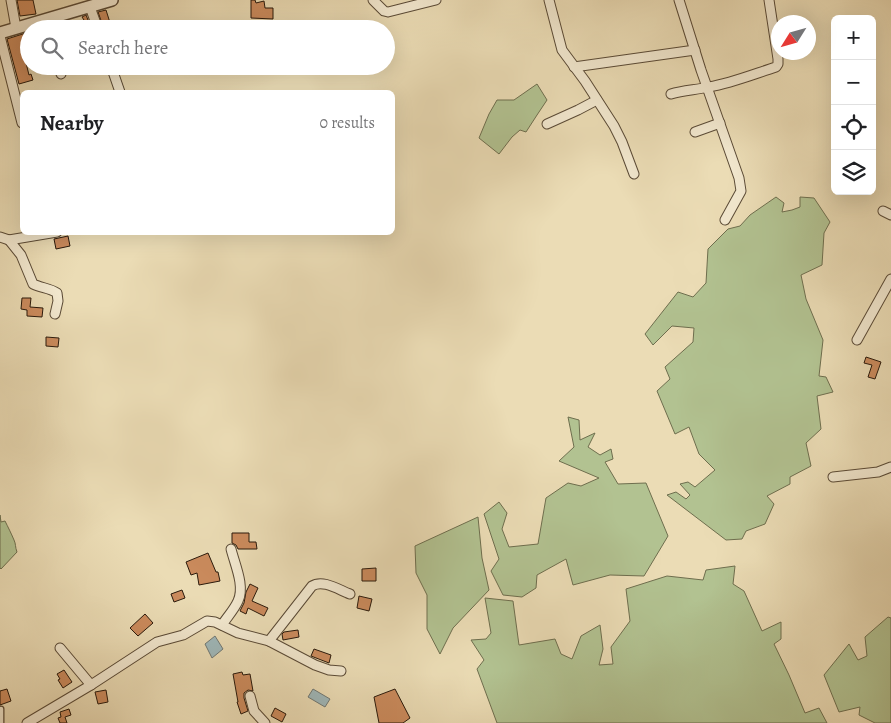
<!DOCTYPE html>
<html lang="en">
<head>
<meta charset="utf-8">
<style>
	body { margin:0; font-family:Alegreya,serif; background:#f6f6f6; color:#202124 }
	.controls { position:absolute; right:15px; top:15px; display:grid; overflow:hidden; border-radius:8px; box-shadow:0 5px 20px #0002 }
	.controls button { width:45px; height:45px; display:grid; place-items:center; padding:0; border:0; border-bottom:1px solid #e0e0e0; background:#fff; color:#202124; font:25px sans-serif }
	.compass { position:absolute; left:771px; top:15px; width:45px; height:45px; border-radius:50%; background:#fff; box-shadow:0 5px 20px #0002; rotate:233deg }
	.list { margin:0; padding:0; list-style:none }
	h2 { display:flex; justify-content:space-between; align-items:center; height:65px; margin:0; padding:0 20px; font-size:21px }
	h2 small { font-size:16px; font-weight:400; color:#757577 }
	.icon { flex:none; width:28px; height:28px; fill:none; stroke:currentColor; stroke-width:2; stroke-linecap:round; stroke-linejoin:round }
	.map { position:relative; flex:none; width:891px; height:723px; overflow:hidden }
	.search { position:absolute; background:#fff; box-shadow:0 5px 20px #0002; left:20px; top:20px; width:375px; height:55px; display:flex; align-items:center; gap:12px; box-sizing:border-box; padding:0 18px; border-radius:28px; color:#757577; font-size:19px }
	.panel { position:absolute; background:#fff; box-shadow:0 5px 20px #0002; left:20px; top:90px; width:375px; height:145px; border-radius:8px }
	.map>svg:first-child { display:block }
	.green { fill:#b2c291; stroke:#6e6e4e }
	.water { fill:#9fb8ba; stroke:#707874 }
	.building { fill:#cb8b5d; stroke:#29190b }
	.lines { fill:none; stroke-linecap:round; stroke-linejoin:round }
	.service-casing { stroke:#5a4a36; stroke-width:7 }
	.minor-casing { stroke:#5a4a36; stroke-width:11 }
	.tertiary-casing { stroke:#5a4a36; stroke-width:14 }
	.service { stroke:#f2e8cf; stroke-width:4.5 }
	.minor { stroke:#f2e8cf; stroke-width:9 }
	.tertiary { stroke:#f2e8cf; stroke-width:11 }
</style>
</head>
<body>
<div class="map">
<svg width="891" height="723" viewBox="0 0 891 723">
	<rect width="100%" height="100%" fill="#ebdcb5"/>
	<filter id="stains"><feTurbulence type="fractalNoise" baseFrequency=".004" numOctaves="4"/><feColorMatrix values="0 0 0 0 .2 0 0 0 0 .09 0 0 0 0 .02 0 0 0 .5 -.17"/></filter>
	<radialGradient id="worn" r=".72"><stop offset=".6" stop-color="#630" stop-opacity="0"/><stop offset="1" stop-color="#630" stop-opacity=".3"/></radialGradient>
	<g class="green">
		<polygon points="537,84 547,100 537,115 526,132 520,130 512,137 499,154 479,138 489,114 497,100 514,100"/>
		<polygon points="776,197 784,203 782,212 792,210 800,207 800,197 814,198 830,222 824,233 822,265 801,275 806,299 823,340 819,376 826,377 833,392 817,396 821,429 806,443 811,466 790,477 790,484 767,496 774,504 765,524 746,531 742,539 726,540 667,495 676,492 686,499 690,495 680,484 688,482 695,487 715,470 699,454 689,427 675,434 657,391 670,379 665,367 693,342 694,328 672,326 653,345 645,334 678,292 693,297 706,283 708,249 728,229 740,226 750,215"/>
		<polygon points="568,417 579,420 580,440 595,433 588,447 600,455 611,449 613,459 605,462 618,484 646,483 668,536 644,576 610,575 573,585 566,559 537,575 536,588 522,597 503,595 491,571 499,559 484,514 499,502 507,513 502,529 509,547 538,544 546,498 568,483 581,486 599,478 559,461 574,447"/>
		<path d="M0,515L1,522L5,521C8,527 11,533 14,540C16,544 15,547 17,552L1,569L0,568Z"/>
		<polygon points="478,517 482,558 489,590 453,628 440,654 427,629 427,595 416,573 415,546"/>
		<polygon points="735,566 733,584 744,591 762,631 781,622 781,639 774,644 789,675 805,713 819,708 827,723 497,723 477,669 484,660 471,640 486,639 491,633 485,598 513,601 519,645 555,639 561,654 572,659 581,636 600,625 603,649 599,665 613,664 611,647 630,621 626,589 667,576 703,580 706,570"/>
		<polygon points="888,617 891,618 891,723 875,723 859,715 860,707 839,712 824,675 849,644 858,660 867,656 865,637"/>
	</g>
	<g class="water">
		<polygon points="215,636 223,649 212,658 205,644"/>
		<polygon points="313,689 330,699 325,707 308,697"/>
	</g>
	<g class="building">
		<polygon points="17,0 33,0 36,14 20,16"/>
		<polygon points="251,0 255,0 256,3 264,1 265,8 273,8 273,19 251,18"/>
		<polygon points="106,10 112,29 104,29 98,12"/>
		<polygon points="86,15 90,25 82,29 58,29 56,24 68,21 69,25 84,20 82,17"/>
		<polygon points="29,32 29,54 24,55 29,75 31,74 33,80 19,84 7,39"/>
		<polygon points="68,236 70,246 56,249 54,239"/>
		<polygon points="22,298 31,298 30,307 43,308 42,317 27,316 27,310 21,309"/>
		<polygon points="46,337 59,338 58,347 46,346"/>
		<polygon points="866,357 881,362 875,379 868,377 872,365 864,363"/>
		<polygon points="232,533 249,533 249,542 256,542 257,549 238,549 236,545 232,543"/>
		<polygon points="208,553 216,572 218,572 220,581 199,585 197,573 191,575 186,562"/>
		<polygon points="376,568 376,581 362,581 362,569"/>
		<polygon points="250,584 258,588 252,601 268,608 264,616 248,608 246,614 240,611 244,603 246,592"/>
		<polygon points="182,590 185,598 174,602 171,594"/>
		<polygon points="359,596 372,599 369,611 357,608"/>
		<polygon points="145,614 153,623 138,636 130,628"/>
		<polygon points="298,630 299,637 283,640 282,634 284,632"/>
		<polygon points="314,649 331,655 329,663 311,656"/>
		<polygon points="64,670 72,682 63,688 58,680 60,679 57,674"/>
		<polygon points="242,672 243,675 250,674 253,691 248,690 244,693 244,698 248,711 241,714 237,702 238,702 233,674"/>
		<polygon points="7,689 11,701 0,705 0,691"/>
		<polygon points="395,689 410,718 403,723 379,723 374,697"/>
		<polygon points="106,690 108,702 98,704 95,692"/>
		<polygon points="275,708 286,714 282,722 271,716"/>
		<polygon points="69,709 71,715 65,717 67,723 60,723 58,718 61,717 60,712"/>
	</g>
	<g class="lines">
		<g class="service-casing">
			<polyline id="service" points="1,723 1,709"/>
		</g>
		<g class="minor-casing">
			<g id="minor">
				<polyline points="11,0 16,28"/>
				<polyline points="373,0 384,11 388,12 436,0"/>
				<polyline points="549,0 562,50 585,81 614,126 622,142 634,174"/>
				<polyline points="679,0 701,70 739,178 741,191 725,220"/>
				<polyline points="90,7 98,29"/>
				<polyline points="0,36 22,123"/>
				<polyline points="59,66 61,74"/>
				<polyline points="111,66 120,92"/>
				<polyline points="574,67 695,50"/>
				<path d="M671,94C683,90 696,90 709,87C732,83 754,74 776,67L778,64V59L769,0"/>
				<polyline points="547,124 578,110 597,100"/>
				<polyline points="695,132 720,123"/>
				<polyline points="883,211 891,215"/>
				<polyline points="0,237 9,240 57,232"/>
				<path d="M9,240L21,255L33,284C41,288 50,288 57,293L58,301L55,314"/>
				<polyline points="857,340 891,279"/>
				<polyline points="833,477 878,472 891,467"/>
				<path d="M222,625C227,617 234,610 238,601C245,586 235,565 231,549"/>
				<path d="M269,641L312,586C323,579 339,590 350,594"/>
				<polyline points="60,648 91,685"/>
				<polyline points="250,696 254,711 265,723"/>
				<polyline points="27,723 91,685 157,642 183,635 207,621 215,622 238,633 269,641 315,665 329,670 341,671"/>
			</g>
		</g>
		<g class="tertiary-casing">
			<polyline id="tertiary" points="0,33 112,0"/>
		</g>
		<use href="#service" class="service"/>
		<use href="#minor" class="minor"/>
		<use href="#tertiary" class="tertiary"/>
	</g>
	<rect width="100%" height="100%" filter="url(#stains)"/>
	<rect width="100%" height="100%" fill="url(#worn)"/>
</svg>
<div class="controls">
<button>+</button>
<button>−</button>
<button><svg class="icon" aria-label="locate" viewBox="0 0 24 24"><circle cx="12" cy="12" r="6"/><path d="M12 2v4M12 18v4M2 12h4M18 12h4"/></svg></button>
<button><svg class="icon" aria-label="layers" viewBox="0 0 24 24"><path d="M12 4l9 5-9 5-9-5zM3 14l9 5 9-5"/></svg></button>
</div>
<svg class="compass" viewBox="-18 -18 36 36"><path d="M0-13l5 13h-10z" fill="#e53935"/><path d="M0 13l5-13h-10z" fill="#757577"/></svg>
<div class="search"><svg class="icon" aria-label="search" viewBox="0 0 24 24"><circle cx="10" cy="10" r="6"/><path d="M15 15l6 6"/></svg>Search here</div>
<section class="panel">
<h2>Nearby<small>0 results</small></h2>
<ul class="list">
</ul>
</section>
</div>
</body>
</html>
